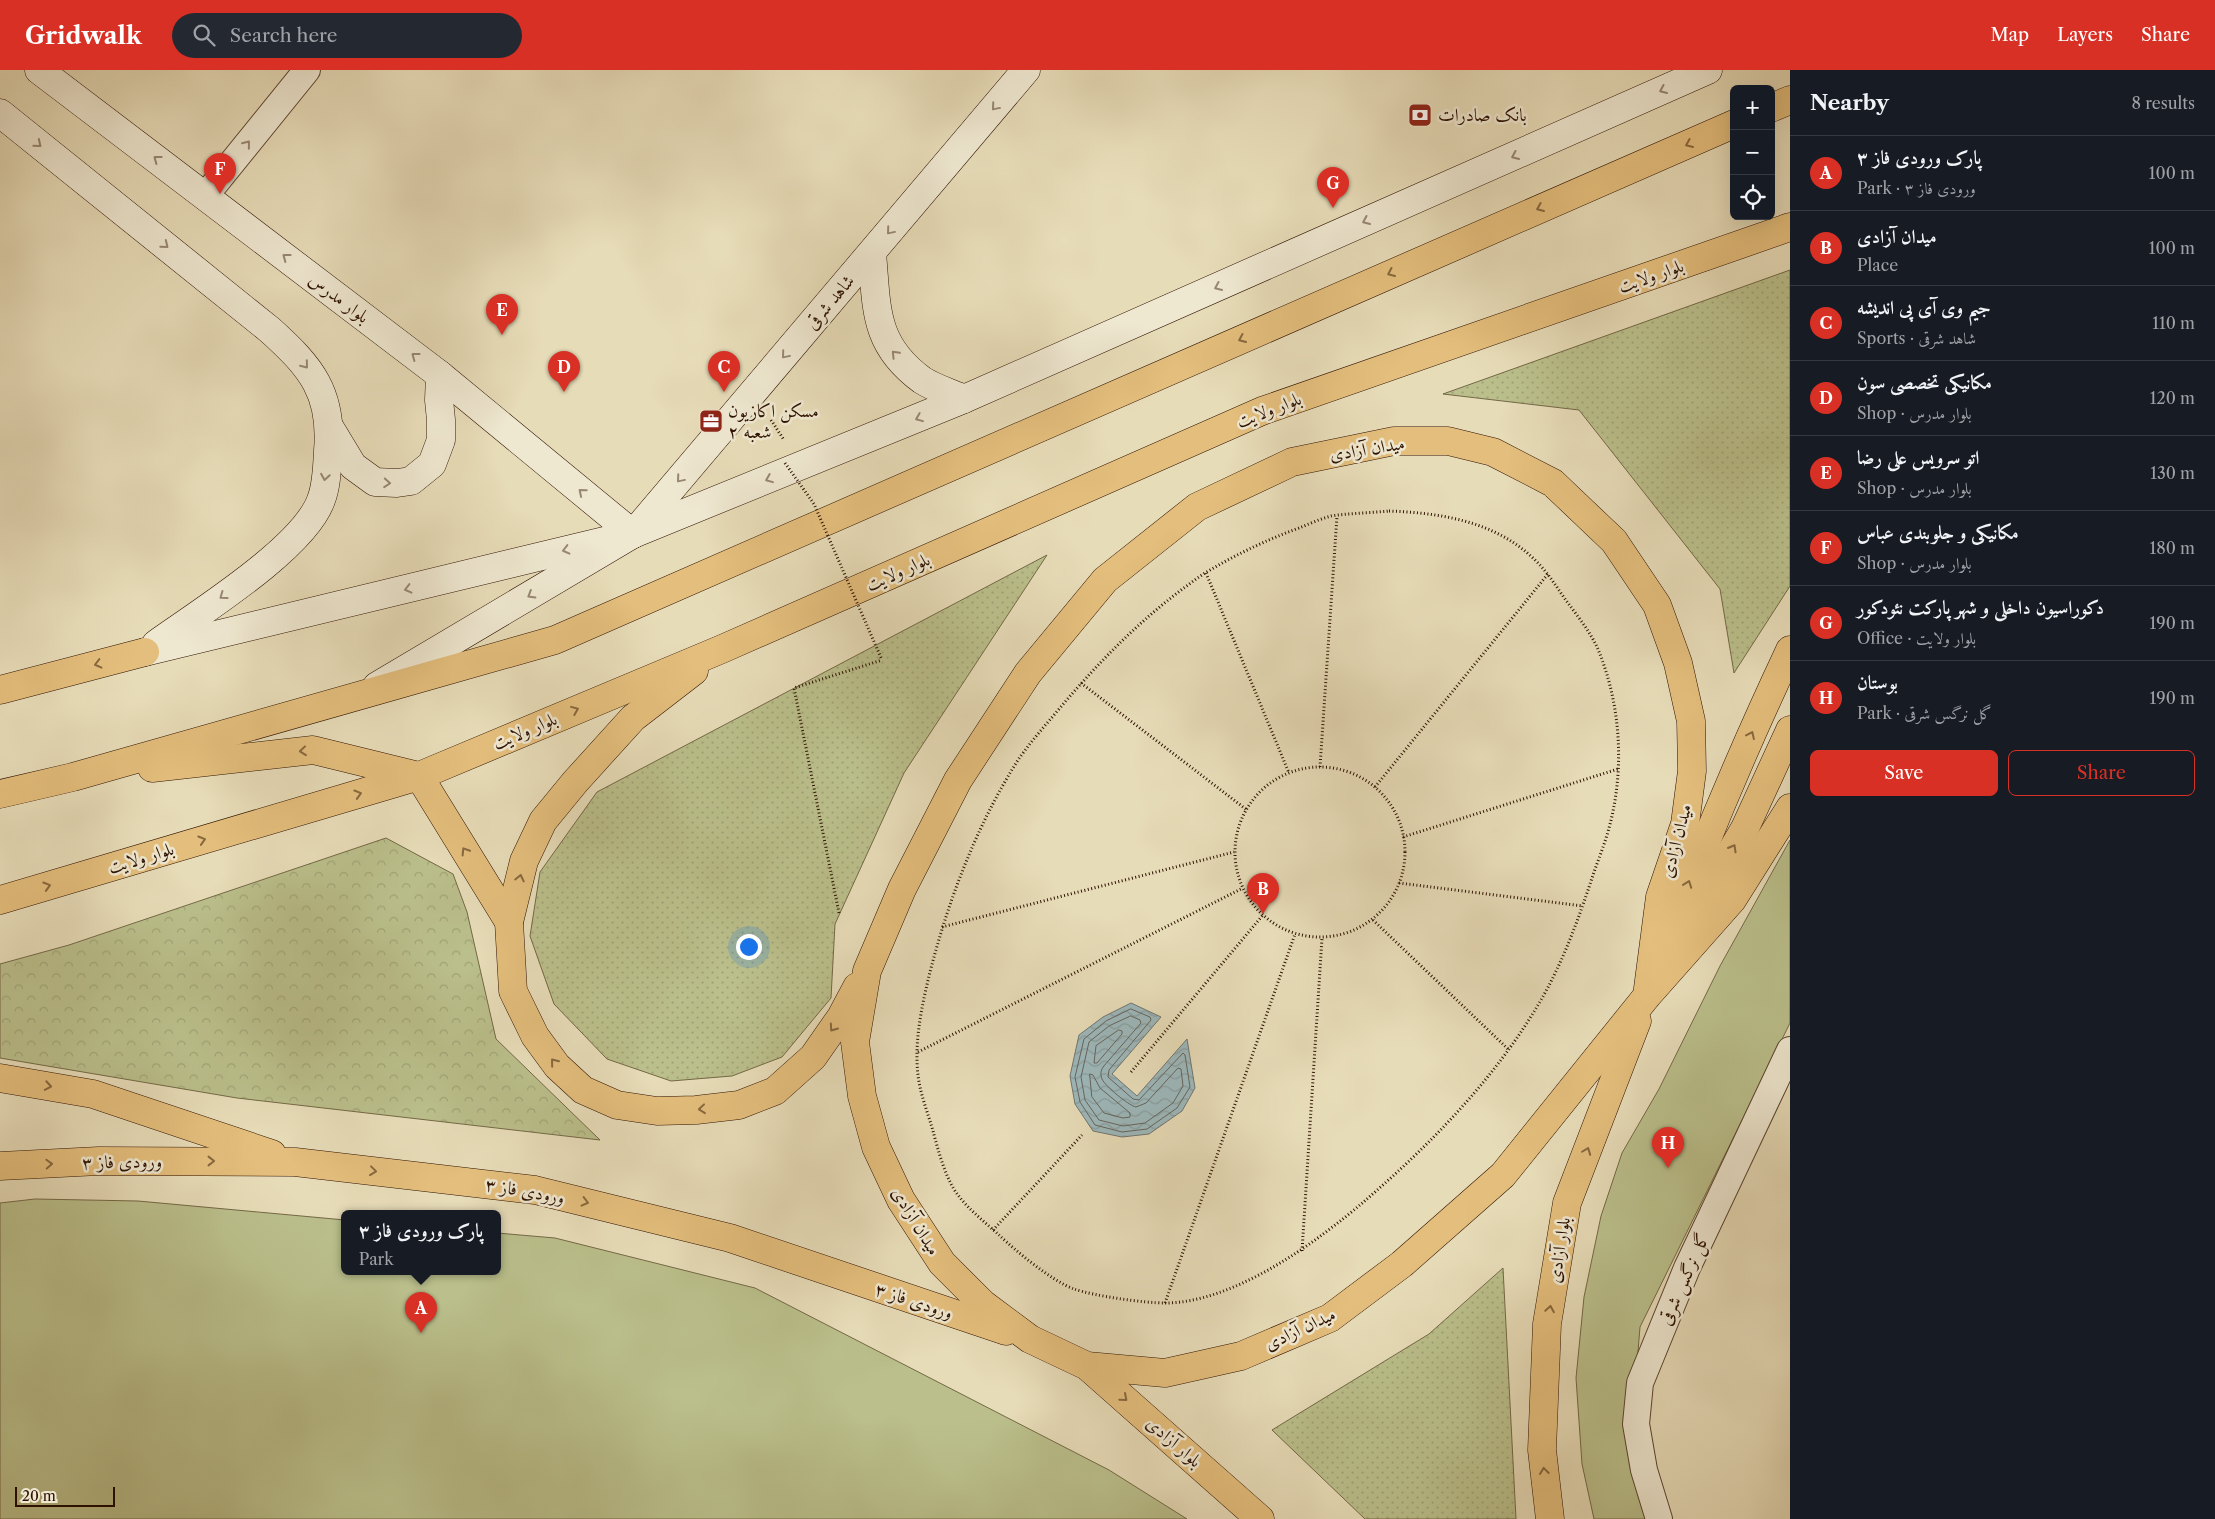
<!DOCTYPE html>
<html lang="en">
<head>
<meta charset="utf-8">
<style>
	body { margin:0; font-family:"Libre Caslon Text",Amiri,serif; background:#242831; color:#f1f3f6 }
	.controls { position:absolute; right:15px; top:15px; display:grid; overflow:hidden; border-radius:8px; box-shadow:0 5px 20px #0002 }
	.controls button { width:45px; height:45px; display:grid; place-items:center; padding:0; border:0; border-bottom:1px solid #363941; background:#171b24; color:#f1f3f6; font:25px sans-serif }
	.scale { position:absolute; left:15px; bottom:12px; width:100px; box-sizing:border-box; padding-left:5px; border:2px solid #2d1101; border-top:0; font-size:14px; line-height:18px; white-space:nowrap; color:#2d1101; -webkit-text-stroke:4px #efe8d1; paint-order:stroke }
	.you { position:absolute; left:748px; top:876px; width:18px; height:18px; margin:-12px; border:4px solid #fff; border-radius:50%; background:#1a73e8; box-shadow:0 0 0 8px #1a73e833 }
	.badge { display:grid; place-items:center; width:32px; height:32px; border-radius:50%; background:#d93025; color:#fff; font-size:16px; font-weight:700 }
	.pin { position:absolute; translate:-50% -41px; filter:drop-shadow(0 1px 2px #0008) }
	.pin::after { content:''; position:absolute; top:26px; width:18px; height:15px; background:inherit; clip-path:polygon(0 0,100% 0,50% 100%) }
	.popup { position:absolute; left:341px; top:1140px; width:160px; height:65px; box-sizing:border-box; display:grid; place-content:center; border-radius:8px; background:#171b24; filter:drop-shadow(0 1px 4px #0005); font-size:16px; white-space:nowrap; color:#9ea1a6 }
	.popup b { font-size:19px; color:#f1f3f6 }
	.popup::after { content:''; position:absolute; left:50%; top:100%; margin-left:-10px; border:10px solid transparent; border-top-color:#171b24 }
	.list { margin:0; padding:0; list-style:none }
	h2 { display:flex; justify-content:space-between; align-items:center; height:65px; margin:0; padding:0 20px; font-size:21px }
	h2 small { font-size:16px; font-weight:400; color:#9ea1a6 }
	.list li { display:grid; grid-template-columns:32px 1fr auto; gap:15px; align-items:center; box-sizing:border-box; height:75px; padding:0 20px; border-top:1px solid #363941 }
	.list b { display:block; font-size:19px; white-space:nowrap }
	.list p { margin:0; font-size:16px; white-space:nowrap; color:#9ea1a6 }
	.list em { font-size:16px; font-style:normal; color:#9ea1a6 }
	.actions { display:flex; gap:10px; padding:15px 20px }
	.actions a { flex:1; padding:11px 0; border:1px solid #d93025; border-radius:8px; text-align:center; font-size:18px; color:#d93025 }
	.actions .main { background:#d93025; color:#fff }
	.icon { flex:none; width:28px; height:28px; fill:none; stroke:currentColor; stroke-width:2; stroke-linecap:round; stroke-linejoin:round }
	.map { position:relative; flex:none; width:1790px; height:1449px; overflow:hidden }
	header { display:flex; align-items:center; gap:30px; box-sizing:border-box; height:70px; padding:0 25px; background:#d93025; color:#fff }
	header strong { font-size:24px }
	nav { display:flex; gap:28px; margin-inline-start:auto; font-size:18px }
	.search { width:350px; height:45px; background:#242831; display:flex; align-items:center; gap:12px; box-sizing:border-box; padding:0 18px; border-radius:28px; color:#9ea1a6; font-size:19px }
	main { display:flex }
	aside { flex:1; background:#171b24 }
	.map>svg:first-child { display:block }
	.grass { fill:url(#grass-dots); stroke:#746846 }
	.forest { fill:url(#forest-crowns); stroke:#746846 }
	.park { fill:#babf8b; stroke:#746846 }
	.water { fill:url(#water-waves); stroke:#707571 }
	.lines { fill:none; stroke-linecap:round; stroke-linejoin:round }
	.shore { stroke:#65645e; stroke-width:1 }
	.minor-casing { stroke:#5c442f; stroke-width:28 }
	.secondary-casing { stroke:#2d1101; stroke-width:29 }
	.primary-casing { stroke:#2d1101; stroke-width:29 }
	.path { stroke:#2d1101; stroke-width:3; stroke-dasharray:1 2.5; stroke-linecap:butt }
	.minor { stroke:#efe8d1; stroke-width:26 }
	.secondary { stroke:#efe8d1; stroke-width:28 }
	.primary { stroke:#e4be7c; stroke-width:28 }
	.path-bridge { stroke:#2d1101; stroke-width:3; stroke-dasharray:1 2.5; stroke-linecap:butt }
	.oneway { stroke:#988773 }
	.oneway2 { stroke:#88683e }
	.labels { text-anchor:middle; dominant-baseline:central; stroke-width:5; stroke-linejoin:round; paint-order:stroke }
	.poi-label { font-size:18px; fill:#2d1101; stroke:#efe8d1; text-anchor:start }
	.street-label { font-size:18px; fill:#2d1101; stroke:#efe8d1 }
</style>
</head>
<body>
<header>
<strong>Gridwalk</strong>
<div class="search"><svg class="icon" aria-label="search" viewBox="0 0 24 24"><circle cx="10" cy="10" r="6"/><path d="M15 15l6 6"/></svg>Search here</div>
<nav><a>Map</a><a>Layers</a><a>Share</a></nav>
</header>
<main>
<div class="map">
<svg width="1790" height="1449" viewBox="0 0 1790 1449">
	<defs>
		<pattern id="grass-dots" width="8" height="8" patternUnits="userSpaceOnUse" patternTransform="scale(1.25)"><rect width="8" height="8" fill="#babf8b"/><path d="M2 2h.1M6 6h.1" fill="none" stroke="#a0a376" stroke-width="1.8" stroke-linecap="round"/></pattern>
		<pattern id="forest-crowns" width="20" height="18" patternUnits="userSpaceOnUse" patternTransform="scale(1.25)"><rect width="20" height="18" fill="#babf8b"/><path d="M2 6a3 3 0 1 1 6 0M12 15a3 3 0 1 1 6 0" fill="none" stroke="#a0a376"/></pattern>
		<pattern id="water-waves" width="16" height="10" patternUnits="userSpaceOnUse" patternTransform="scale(1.25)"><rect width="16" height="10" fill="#9db8bb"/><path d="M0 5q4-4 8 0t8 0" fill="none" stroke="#889d9f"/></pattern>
	</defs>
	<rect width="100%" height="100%" fill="#e7dcb8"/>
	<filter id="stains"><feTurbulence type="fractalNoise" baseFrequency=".004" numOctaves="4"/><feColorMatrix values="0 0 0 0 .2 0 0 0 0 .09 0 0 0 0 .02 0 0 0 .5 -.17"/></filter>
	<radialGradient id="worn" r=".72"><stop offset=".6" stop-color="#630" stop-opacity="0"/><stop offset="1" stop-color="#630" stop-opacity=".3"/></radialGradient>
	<g class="grass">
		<polygon points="1790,200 1790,516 1734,603 1720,519 1579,340 1443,324"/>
		<polygon points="1047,485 904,703 835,854 831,928 782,987 732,1006 671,1011 607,989 554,934 530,866 540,802 597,722"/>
		<polygon points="1503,1198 1516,1449 1365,1449 1272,1360 1429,1264"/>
	</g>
	<polygon class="forest" points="386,768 453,804 467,842 496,969 600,1070 237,1028 0,988 0,894 69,875"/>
	<g class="park">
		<polygon points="1790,770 1790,953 1640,1257 1636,1306 1659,1449 1594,1449 1582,1394 1576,1308 1584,1227 1601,1146 1622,1083 1659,1019 1720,896"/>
		<polygon points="35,1129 138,1131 345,1150 345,1202 497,1202 497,1163 555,1168 755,1218 1109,1400 1187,1449 0,1449 0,1133"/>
	</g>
	<polygon class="water" points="1131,933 1161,947 1112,1004 1137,1026 1187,969 1195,1018 1182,1041 1149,1064 1122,1067 1093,1061 1075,1034 1070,1006 1079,965 1103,947"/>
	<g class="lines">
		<g class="shore">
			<polygon points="1131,939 1150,947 1151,950 1109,1000 1108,1007 1133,1029 1139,1030 1183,983 1185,985 1190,1017 1177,1038 1147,1059 1122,1062 1095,1055 1080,1032 1075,1007 1084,969 1106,951"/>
			<path d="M1131,946L1140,950L1141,953L1103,997C1101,1001 1100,1004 1102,1009C1105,1016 1128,1035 1136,1037L1146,1033L1178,998L1181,999L1183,1016L1173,1033L1145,1053L1123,1056L1099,1050L1085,1030L1081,1007L1089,972L1109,956Z"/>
			<polygon points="1119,960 1122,961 1122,964 1097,993 1094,993 1096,976"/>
			<polygon points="1090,1004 1093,1005 1100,1018 1130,1043 1130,1047 1123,1048 1104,1043 1092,1027"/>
		</g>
		<g class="minor-casing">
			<g id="minor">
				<polyline points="205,126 307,0"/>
				<polyline points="1659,1449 1644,1400 1636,1354 1640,1313 1687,1198 1790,980"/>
			</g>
		</g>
		<g class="secondary-casing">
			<g id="secondary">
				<polyline points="39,0 440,305 633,464"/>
				<path d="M0,43L270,260C311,297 333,323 328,381C327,396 327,415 321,430C304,478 199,543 156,574"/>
				<path d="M872,183C877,238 873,274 922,310C934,318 951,323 964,329"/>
				<polyline points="330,358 353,396 375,412 397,413 411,411 432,394 441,370 441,350 439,330 440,305"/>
				<polyline points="145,582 633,464 964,329 1708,0"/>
				<polyline points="377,616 633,464 1026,0"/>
			</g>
		</g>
		<g class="primary-casing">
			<g id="primary">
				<polyline points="1771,38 1790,30"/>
				<polyline points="694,601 633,648 575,712 543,751 524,791 509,852 513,921 535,966 557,996 583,1020 617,1035 657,1041 696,1040 739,1035 775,1021 813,987 841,947 857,917"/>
				<polyline points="0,620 145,582"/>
				<polyline points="152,698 313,680 419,706 509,852"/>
				<polyline points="0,724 73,707 555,570 1734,54"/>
				<polyline points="0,830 419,706 722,579 1262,341 1790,157"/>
				<polyline points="1683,864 1745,758 1790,660"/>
				<path d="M1665,878C1702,776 1744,678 1790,580"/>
				<polyline points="1647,926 1660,827 1685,754 1692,701 1691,651 1678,593 1657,535 1614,471 1553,413 1493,382 1448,371 1394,371 1292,392 1197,437 1105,510 1028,603 958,710 902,819 867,901 855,972 862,1026 876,1077 901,1130 942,1193 983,1234 1030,1269 1087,1296 1165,1303 1241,1286 1330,1248 1402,1194 1503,1105 1647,926 1732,830 1790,738"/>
				<polyline points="0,1008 93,1024 272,1084"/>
				<polyline points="0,1096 99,1091 295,1092 535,1120 730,1168 1006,1261"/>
				<polyline points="1087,1296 1260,1449"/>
				<polyline points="1550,1449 1542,1380 1547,1254 1567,1133 1637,951"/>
			</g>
		</g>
		<g class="path">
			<polyline points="771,350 784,370"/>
			<path d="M1389,441C1443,443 1498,452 1537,492C1548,503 1556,516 1565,529C1576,544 1589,560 1597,577C1621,633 1625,700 1609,758C1605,773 1599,788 1594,802C1580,845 1564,890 1541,930C1497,1006 1433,1072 1367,1129C1317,1172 1234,1233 1165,1233C1144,1233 1094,1226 1074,1219C1052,1211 1017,1182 999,1165C986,1153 969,1140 958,1125C946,1110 938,1080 933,1061C928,1043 920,1024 918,1005C914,971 922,935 930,902C949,828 977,755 1018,690C1029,674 1042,659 1054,645C1099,591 1147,542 1205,503C1235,485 1266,470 1299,458C1309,454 1320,449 1331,446C1350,443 1370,443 1389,441Z"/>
			<polyline points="1206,503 1289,703"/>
			<polyline points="1081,613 1247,740"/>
			<circle cx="1320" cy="782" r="85"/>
			<polyline points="1320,697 1337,446"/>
			<polyline points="1375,717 1548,504"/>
			<polyline points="1403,767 1618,699"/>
			<polyline points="1399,813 1583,836"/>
			<polyline points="839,843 794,618 882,590"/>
			<polyline points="1373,850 1508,979"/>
			<polyline points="942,857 1234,782"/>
			<polyline points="918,982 1243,818"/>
			<polyline points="1131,1002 1263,845"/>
			<polyline points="993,1160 1082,1065"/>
			<polyline points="1302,1181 1322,868"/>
			<polyline points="1165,1233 1295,864"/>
		</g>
		<use href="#minor" class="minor"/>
		<use href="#secondary" class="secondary"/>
		<use href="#primary" class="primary"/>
		<polyline class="path-bridge" points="785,393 814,434 882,590"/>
	</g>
	<defs><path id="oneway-chevron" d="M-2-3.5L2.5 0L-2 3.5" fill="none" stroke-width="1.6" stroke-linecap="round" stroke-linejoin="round" transform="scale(1.25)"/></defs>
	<g class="oneway">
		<use href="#oneway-chevron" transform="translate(1663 20) rotate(156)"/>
		<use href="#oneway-chevron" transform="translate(995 37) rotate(130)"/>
		<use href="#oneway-chevron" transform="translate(38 74) rotate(39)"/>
		<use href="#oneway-chevron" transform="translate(247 74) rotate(-51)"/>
		<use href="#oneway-chevron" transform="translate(1515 86) rotate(156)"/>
		<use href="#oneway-chevron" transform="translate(157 89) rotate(-143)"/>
		<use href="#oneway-chevron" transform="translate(1366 151) rotate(156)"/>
		<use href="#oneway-chevron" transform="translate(890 161) rotate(130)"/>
		<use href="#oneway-chevron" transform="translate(165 175) rotate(39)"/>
		<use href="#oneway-chevron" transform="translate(286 187) rotate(-143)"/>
		<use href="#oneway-chevron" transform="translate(1218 217) rotate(156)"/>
		<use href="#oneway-chevron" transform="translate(895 284) rotate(-134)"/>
		<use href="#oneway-chevron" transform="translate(785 285) rotate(130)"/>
		<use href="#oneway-chevron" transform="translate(415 286) rotate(-143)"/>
		<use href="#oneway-chevron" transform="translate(305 295) rotate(51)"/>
		<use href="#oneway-chevron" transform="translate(919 348) rotate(158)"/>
		<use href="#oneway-chevron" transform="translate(325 407) rotate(99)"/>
		<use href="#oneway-chevron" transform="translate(680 409) rotate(130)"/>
		<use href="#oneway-chevron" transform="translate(769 409) rotate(158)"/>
		<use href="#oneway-chevron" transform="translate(387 413) rotate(4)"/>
		<use href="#oneway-chevron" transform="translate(582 422) rotate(-140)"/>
		<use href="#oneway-chevron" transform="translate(566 480) rotate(166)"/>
		<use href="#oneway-chevron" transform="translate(408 519) rotate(166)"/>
		<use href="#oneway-chevron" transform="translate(531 525) rotate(149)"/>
		<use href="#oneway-chevron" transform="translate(223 526) rotate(144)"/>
	</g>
	<g class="oneway2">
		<use href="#oneway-chevron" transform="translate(1689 74) rotate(157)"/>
		<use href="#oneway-chevron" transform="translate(1540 138) rotate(157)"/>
		<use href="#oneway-chevron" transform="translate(1391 203) rotate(156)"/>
		<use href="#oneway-chevron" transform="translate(1242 269) rotate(156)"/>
		<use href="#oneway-chevron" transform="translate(98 594) rotate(166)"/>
		<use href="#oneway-chevron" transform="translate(575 640) rotate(-22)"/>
		<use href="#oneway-chevron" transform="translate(1751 665) rotate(-65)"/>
		<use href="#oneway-chevron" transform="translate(303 681) rotate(174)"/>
		<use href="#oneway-chevron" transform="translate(358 724) rotate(-17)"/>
		<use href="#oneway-chevron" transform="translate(202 770) rotate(-17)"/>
		<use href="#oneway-chevron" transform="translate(1733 778) rotate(-60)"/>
		<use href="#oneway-chevron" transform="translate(465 781) rotate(-122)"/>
		<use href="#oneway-chevron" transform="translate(520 808) rotate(-77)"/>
		<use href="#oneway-chevron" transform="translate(1688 814) rotate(-70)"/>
		<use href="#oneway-chevron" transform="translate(47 816) rotate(-17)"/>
		<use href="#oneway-chevron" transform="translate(833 958) rotate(125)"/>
		<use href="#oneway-chevron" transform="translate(554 992) rotate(-129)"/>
		<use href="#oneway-chevron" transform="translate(48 1016) rotate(10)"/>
		<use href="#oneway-chevron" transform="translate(702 1039) rotate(174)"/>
		<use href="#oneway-chevron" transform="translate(1587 1081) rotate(-69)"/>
		<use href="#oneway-chevron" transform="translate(211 1091)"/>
		<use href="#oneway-chevron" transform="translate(49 1094) rotate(-3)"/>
		<use href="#oneway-chevron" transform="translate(373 1101) rotate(7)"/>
		<use href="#oneway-chevron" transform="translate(585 1132) rotate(14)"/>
		<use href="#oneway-chevron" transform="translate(1550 1239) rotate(-81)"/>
		<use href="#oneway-chevron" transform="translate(1124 1328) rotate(41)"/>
		<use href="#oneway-chevron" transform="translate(1544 1401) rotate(-97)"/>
	</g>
	<defs>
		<g id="bank-square" transform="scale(1.25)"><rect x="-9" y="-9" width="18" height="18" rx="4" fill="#8f2418" stroke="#efe8d1"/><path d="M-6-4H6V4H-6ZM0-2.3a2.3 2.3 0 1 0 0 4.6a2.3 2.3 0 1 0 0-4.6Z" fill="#fff"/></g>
		<g id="office-square" transform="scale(1.25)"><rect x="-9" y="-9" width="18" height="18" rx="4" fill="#8f2418" stroke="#efe8d1"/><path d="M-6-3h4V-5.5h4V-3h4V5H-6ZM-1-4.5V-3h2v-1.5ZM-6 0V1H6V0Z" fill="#fff"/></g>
	</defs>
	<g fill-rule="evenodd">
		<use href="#bank-square" x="1420" y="45"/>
		<use href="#office-square" x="711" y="351"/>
	</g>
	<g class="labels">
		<g class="poi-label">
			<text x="1438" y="45">بانک صادرات</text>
			<text x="728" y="341">مسکن اکازیون<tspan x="728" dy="21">شعبه ۲</tspan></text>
		</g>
		<g class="street-label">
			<text transform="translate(1651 206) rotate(-19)">بلوار ولایت</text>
			<text transform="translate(339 228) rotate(37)">بلوار مدرس</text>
			<text transform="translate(830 232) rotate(-50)">شاهد شرقی</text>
			<text transform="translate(1269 340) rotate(-21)">بلوار ولایت</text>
			<text transform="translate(1367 379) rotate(-9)">میدان آزادی</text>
			<text transform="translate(898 502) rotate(-24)">بلوار ولایت</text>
			<text transform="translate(525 661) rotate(-23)">بلوار ولایت</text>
			<text transform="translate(1676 771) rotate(-75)">میدان آزادی</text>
			<text transform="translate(141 788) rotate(-17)">بلوار ولایت</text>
			<text transform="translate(122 1092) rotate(-1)">ورودی فاز ۳</text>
			<text transform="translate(525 1121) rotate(10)">ورودی فاز ۳</text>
			<text transform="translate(916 1151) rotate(59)">میدان آزادی</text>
			<text transform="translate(1559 1180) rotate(-81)">بلوار آزادی</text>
			<text transform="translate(1684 1209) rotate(-66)">گل نرگس شرقی</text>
			<text transform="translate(914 1231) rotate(18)">ورودی فاز ۳</text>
			<text transform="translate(1300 1259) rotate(-25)">میدان آزادی</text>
			<text transform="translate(1174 1372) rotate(41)">بلوار آزادی</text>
		</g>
	</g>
	<rect width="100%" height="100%" filter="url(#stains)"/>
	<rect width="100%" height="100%" fill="url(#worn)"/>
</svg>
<div class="controls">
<button>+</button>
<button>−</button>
<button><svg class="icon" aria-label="locate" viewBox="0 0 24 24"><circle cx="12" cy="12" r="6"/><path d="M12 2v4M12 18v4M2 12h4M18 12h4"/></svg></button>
</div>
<div class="scale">20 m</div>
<div class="you"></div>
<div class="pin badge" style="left:421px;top:1263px">A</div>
<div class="popup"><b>پارک ورودی فاز ۳</b>Park</div>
<div class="pin badge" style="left:1263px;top:844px">B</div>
<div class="pin badge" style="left:724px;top:322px">C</div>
<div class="pin badge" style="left:564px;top:322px">D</div>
<div class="pin badge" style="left:502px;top:265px">E</div>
<div class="pin badge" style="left:220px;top:124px">F</div>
<div class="pin badge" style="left:1333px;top:138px">G</div>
<div class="pin badge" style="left:1668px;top:1098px">H</div>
</div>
<aside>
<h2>Nearby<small>8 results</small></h2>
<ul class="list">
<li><span class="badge">A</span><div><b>پارک ورودی فاز ۳</b><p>Park · ورودی فاز ۳</p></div><em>100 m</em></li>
<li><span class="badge">B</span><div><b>میدان آزادی</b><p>Place</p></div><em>100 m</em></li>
<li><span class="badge">C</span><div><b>جیم وی آی پی اندیشه</b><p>Sports · شاهد شرقی</p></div><em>110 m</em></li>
<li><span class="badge">D</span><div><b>مکانیکی تخصصی سون</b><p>Shop · بلوار مدرس</p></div><em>120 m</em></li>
<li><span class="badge">E</span><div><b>اتو سرویس علی رضا</b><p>Shop · بلوار مدرس</p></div><em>130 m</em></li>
<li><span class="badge">F</span><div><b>مکانیکی و جلوبندی عباس</b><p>Shop · بلوار مدرس</p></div><em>180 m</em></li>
<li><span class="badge">G</span><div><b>دکوراسیون داخلی و شهر پارکت نئودکور</b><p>Office · بلوار ولایت</p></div><em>190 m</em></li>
<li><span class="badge">H</span><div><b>بوستان</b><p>Park · گل نرگس شرقی</p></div><em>190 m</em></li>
</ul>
<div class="actions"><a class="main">Save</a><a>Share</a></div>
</aside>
</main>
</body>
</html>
